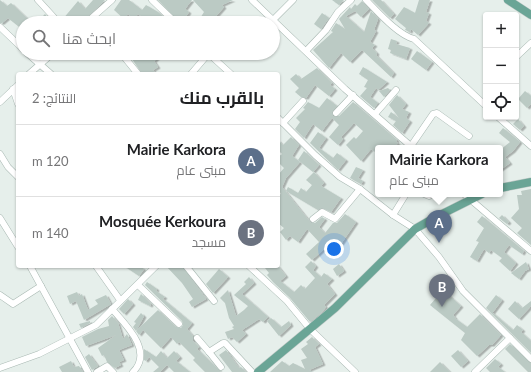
<!DOCTYPE html>
<html lang="ar">
<head>
<meta charset="utf-8">
<style>
	body { margin:0; font-family:Lato,Cairo,sans-serif; background:#f6f6f6; color:#202124; direction:rtl }
	.controls { position:absolute; right:12px; top:12px; display:grid; overflow:hidden; border-radius:4px; box-shadow:0 1px 3px #0004 }
	.controls button { width:36px; height:36px; display:grid; place-items:center; padding:0; border:0; border-bottom:1px solid #e0e0e0; background:#fff; color:#202124; font:20px sans-serif }
	.you { position:absolute; left:334px; top:249px; width:14px; height:14px; margin:-10px; border:3px solid #fff; border-radius:50%; background:#1a73e8; box-shadow:0 0 0 6px #1a73e833 }
	.badge { display:grid; place-items:center; width:26px; height:26px; border-radius:50%; background:#1a73e8; color:#fff; font-size:13px; font-weight:700 }
	.pin { position:absolute; translate:-50% -33px; filter:drop-shadow(0 1px 2px #0008) }
	.pin::after { content:''; position:absolute; top:21px; width:14px; height:12px; background:inherit; clip-path:polygon(0 0,100% 0,50% 100%) }
	.popup { position:absolute; left:375px; top:145px; width:128px; height:52px; box-sizing:border-box; display:grid; place-content:center; border-radius:4px; background:#fff; filter:drop-shadow(0 1px 3px #0005); font-size:13px; white-space:nowrap; color:#757577 }
	.popup b { font-size:15px; color:#202124 }
	.popup::after { content:''; position:absolute; left:50%; top:100%; margin-left:-8px; border:8px solid transparent; border-top-color:#fff }
	.list { margin:0; padding:0; list-style:none }
	h2 { display:flex; justify-content:space-between; align-items:center; height:52px; margin:0; padding:0 16px; font-size:17px }
	h2 small { font-size:13px; font-weight:400; color:#757577 }
	.list li { display:grid; grid-template-columns:26px 1fr auto; gap:12px; align-items:center; box-sizing:border-box; height:72px; padding:0 16px; border-top:1px solid #e0e0e0 }
	.list b { display:block; font-size:15px; white-space:nowrap }
	.list p { margin:0; font-size:13px; white-space:nowrap; color:#757577 }
	.list em { font-size:13px; font-style:normal; color:#757577 }
	.icon { flex:none; width:22px; height:22px; fill:none; stroke:currentColor; stroke-width:2; stroke-linecap:round; stroke-linejoin:round }
	.map { position:relative; flex:none; width:531px; height:372px; overflow:hidden; direction:ltr }
	.search { position:absolute; background:#fff; box-shadow:0 1px 3px #0004; left:16px; top:16px; width:264px; height:44px; display:flex; align-items:center; gap:10px; box-sizing:border-box; padding:0 14px; border-radius:22px; color:#757577; font-size:15px }
	.panel { position:absolute; background:#fff; box-shadow:0 1px 3px #0004; left:16px; top:72px; width:264px; height:196px; border-radius:4px; direction:rtl }
	.map>svg:first-child { display:block }
	.building { fill:#bbcac4; filter:url(#shadow) }
	.lines { fill:none; stroke-linecap:round; stroke-linejoin:round }
	.minor-casing { stroke:#a8b8b2; stroke-width:7 }
	.major-casing { stroke:#c2cac8; stroke-width:9 }
	.minor { stroke:#fff; stroke-width:6 }
	.major { stroke:#6aa596; stroke-width:8 }
</style>
</head>
<body>
<div class="map">
<svg width="531" height="372" viewBox="0 0 531 372">
	<defs>
		<filter id="shadow"><feDropShadow dx="2.5" dy="1.5" stdDeviation="0" flood-color="#0004"/></filter>
	</defs>
	<rect width="100%" height="100%" fill="#e6efeb"/>
	<g class="building">
		<polygon points="0,0 7,6 11,3 32,23 23,23 23,30 8,18 2,23 0,23"/>
		<polygon points="93,0 105,0 82,22 78,19 75,23 63,23 62,20 78,1 85,9"/>
		<polygon points="121,0 129,0 142,10 146,5 158,12 170,23 143,23 147,20 138,14 134,19 128,14 124,19 114,10"/>
		<polygon points="158,0 192,0 185,9 189,12 185,18 193,23 180,23"/>
		<polygon points="193,0 233,0 222,5 224,7 210,23 197,23 204,12"/>
		<polygon points="332,0 344,0 339,5"/>
		<polygon points="372,0 381,0 394,14 390,18"/>
		<polygon points="419,0 430,0 426,12 429,13 426,21 429,23 418,35 411,29 410,32 405,30 406,28 395,19 404,7 415,13"/>
		<polygon points="362,1 369,9 361,17 355,11 346,16 364,32 371,11 378,19 374,30 376,31 370,42 375,45 372,48 377,53 376,55 394,73 391,77 362,50 350,62 341,53 329,68 313,50 333,32 331,31 336,23 345,29 339,19 350,7 351,9 355,4 357,6"/>
		<polygon points="322,13 329,18 321,29 314,24"/>
		<polygon points="45,14 52,23 36,23"/>
		<polygon points="391,39 397,41 396,44 410,48 406,59 390,53 391,50 388,49"/>
		<polygon points="417,51 432,62 426,70 411,59"/>
		<polygon points="130,53 158,53 160,56 154,61 158,67 153,70 156,74 142,74 132,59 134,57"/>
		<polygon points="363,67 387,82 378,90 376,88 370,97 378,103 374,108 360,96 367,88 364,87 368,80 359,74"/>
		<polygon points="317,68 332,83 330,85 335,89 329,96 315,85 306,98 301,97 295,92 299,88 290,79 296,74 301,79"/>
		<polygon points="388,88 390,90 384,97 379,91"/>
		<polygon points="525,91 531,96 531,104 527,108 518,99"/>
		<polygon points="397,95 406,104 402,109 409,112 406,118 410,121 402,133 393,125 396,121 388,117 391,112 399,118 389,105"/>
		<polygon points="327,98 337,106 332,112 333,116 339,116 353,102 397,140 396,142 398,143 394,148 384,148 380,145 374,151 371,149 361,161 346,145 354,137 356,139 363,131 354,123 341,137 343,139 338,145 329,137 339,125 332,118 322,131 313,124 304,138 295,129 300,122 296,118 305,109 303,108 308,102 319,108"/>
		<polygon points="518,119 524,126 520,130 513,124"/>
		<polygon points="503,128 520,142 513,151 505,157 510,163 500,170 500,150 510,142 499,133"/>
		<polygon points="318,132 326,138 319,148 333,158 337,153 346,160 338,170 310,143"/>
		<polygon points="291,137 299,145 292,156 300,162 286,178 282,187 311,223 315,223 322,217 325,219 319,227 325,233 333,223 337,223 345,214 356,222 341,244 337,241 330,250 326,247 312,260 306,254 319,242 307,229 298,242 290,236 286,240 280,232 284,228 278,223 278,198 281,193 278,192 278,175 284,168 278,162 278,157 282,154 278,150 278,140 283,145"/>
		<polygon points="304,151 319,165 313,172 298,160"/>
		<polygon points="356,167 363,170 358,178 363,181 361,184 350,178"/>
		<polygon points="314,172 324,183 321,186 341,198 331,212 322,208 318,210 286,191 288,187 298,193 301,188 306,192 312,185 306,180"/>
		<polygon points="531,189 531,245 517,233 522,228 511,218 519,209 517,195 522,195 521,191"/>
		<polygon points="502,215 509,222 507,224 499,218"/>
		<polygon points="482,216 524,251 522,254 509,245 504,252 516,263 510,271 499,261 502,258 491,250 489,253 484,249 477,261 470,257 479,242 476,241 484,228 477,222"/>
		<polygon points="311,261 316,266 313,270 321,277 324,273 332,279 327,284 335,294 324,305 326,307 322,312 310,322 290,298 273,282 267,275 269,273 265,268 268,266 278,266 286,276 280,281 294,292 301,285 305,289 315,278 305,267"/>
		<polygon points="526,262 529,269 525,271 519,279 511,273"/>
		<polygon points="339,264 344,271 337,276 333,269"/>
		<polygon points="124,266 139,266 144,269 139,276"/>
		<polygon points="166,266 182,266 206,299 192,307 189,302 193,299 182,283"/>
		<polygon points="219,269 228,277 213,293 206,284"/>
		<polygon points="249,277 254,283 242,294 268,317 263,322 259,319 242,330 246,334 237,342 232,337 228,339 225,332 234,329 232,327 234,326 229,318 225,303 220,298 228,290 236,316 244,310 248,306 234,295 246,284 244,282"/>
		<polygon points="147,282 157,289 156,291 165,297 163,299 192,323 187,329 193,336 193,341 199,347 197,349 221,372 205,372 193,360 195,358 179,342 177,344 171,337 161,348 143,330 139,335 136,331 158,310 176,327 181,328 183,325 182,321 145,285"/>
		<polygon points="443,290 461,306 453,315 456,319 467,327 480,314 501,335 492,345 489,345 477,356 461,340 465,333 430,305"/>
		<polygon points="77,292 79,296 82,294 88,310 98,304 95,300 106,295 111,304 84,320 76,301 70,304 67,296"/>
		<polygon points="141,294 151,304 150,306 138,300"/>
		<polygon points="496,295 502,300 493,312 493,313 513,330 517,325 523,330 521,332 531,341 531,353 486,308"/>
		<polygon points="128,299 133,304 124,314 119,309"/>
		<polygon points="515,301 522,308 531,301 531,306 519,319 508,309"/>
		<polygon points="141,313 144,316 136,331 133,327 136,323 134,322"/>
		<polygon points="112,316 118,323 123,339 127,334 132,345 119,350 124,360 119,362 121,365 115,368 107,362 104,355 102,356 98,348 116,335 86,346 82,337 98,329 109,326 108,320"/>
		<polygon points="271,318 281,327 289,321 291,325 279,336 267,321"/>
		<polygon points="90,321 90,323 81,328 79,324"/>
		<polygon points="312,337 319,344 315,347 323,364 309,370 313,372 270,372 282,361 289,366 293,363 305,369 301,360 307,358 301,349 308,344 306,342"/>
		<polygon points="510,344 531,363 531,372 528,372 505,349"/>
		<polygon points="144,349 156,357 161,351 167,358 174,351 180,357 176,361 190,372 174,372 167,365 160,372 153,372 159,367 149,357 146,361 144,360"/>
		<polygon points="226,350 239,368 241,367 246,372 232,372 219,355"/>
		<polygon points="458,350 468,361 461,367 451,356"/>
		<polygon points="89,354 98,366 92,370 85,357"/>
		<polygon points="495,359 501,364 498,367 505,372 490,372 486,368"/>
		<polygon points="71,361 74,367 79,366 83,372 62,372 59,367"/>
		<polygon points="440,362 450,372 430,372"/>
	</g>
	<g class="lines">
		<g class="minor-casing">
			<g id="minor">
				<polyline points="38,0 59,23"/>
				<polyline points="152,0 176,23"/>
				<polyline points="252,0 345,89 413,148"/>
				<path d="M366,0C378,12 398,35 414,39L486,106"/>
				<polyline points="273,20 293,0"/>
				<polyline points="86,23 112,0"/>
				<polyline points="0,27 23,49"/>
				<polyline points="306,51 326,30 338,12 351,0"/>
				<polyline points="27,53 51,74"/>
				<polyline points="121,53 138,74"/>
				<polyline points="208,53 231,74"/>
				<polyline points="516,57 531,43"/>
				<polyline points="29,74 53,53"/>
				<polyline points="191,74 209,53"/>
				<polyline points="13,89 18,104"/>
				<polyline points="0,102 18,85"/>
				<polyline points="336,113 353,95"/>
				<polyline points="375,114 396,90"/>
				<polyline points="498,117 531,146"/>
				<polyline points="278,118 315,155 340,177 360,189 393,215 415,229 439,257 463,291 531,359"/>
				<polyline points="283,123 303,101"/>
				<polyline points="411,146 433,114 437,113 469,136"/>
				<polyline points="0,154 8,167 18,177"/>
				<polyline points="424,194 429,196 433,194"/>
				<polyline points="464,194 531,251"/>
				<polyline points="393,215 406,194"/>
				<polyline points="0,218 18,247"/>
				<polyline points="313,219 322,212 335,219 360,189"/>
				<polyline points="30,266 88,372"/>
				<polyline points="96,266 120,300"/>
				<polyline points="186,266 214,301"/>
				<polyline points="249,266 287,301 310,329 355,372"/>
				<polyline points="138,285 179,324"/>
				<polyline points="0,295 13,304 41,286"/>
				<path d="M112,309C125,324 154,351 133,372"/>
				<polyline points="197,338 209,352 223,343 225,343 252,372"/>
				<polyline points="209,352 221,367"/>
				<polyline points="0,368 39,354 96,325 156,266"/>
				<polyline points="97,372 107,366 113,372"/>
				<polyline points="475,372 510,338"/>
			</g>
		</g>
		<g class="major-casing">
			<g id="major">
				<polyline points="508,0 531,15"/>
				<polyline points="500,188 531,182"/>
				<polyline points="258,372 335,308 415,229 436,217 482,194"/>
			</g>
		</g>
		<use href="#minor" class="minor"/>
		<use href="#major" class="major"/>
	</g>
</svg>
<div class="controls">
<button>+</button>
<button>−</button>
<button><svg class="icon" aria-label="locate" viewBox="0 0 24 24"><circle cx="12" cy="12" r="6"/><path d="M12 2v4M12 18v4M2 12h4M18 12h4"/></svg></button>
</div>
<div class="you"></div>
<div class="pin badge" style="left:439px;top:243px;background:#5c6f8a">A</div>
<div class="popup"><b>Mairie Karkora</b>مبنى عام</div>
<div class="pin badge" style="left:442px;top:307px;background:#6b7280">B</div>
<div class="search"><svg class="icon" aria-label="search" viewBox="0 0 24 24"><circle cx="10" cy="10" r="6"/><path d="M15 15l6 6"/></svg>ابحث هنا</div>
<section class="panel">
<h2>بالقرب منك<small>النتائج: 2</small></h2>
<ul class="list">
<li><span class="badge" style="background:#5c6f8a">A</span><div><b>Mairie Karkora</b><p>مبنى عام</p></div><em>120 m</em></li>
<li><span class="badge" style="background:#6b7280">B</span><div><b>Mosquée Kerkoura</b><p>مسجد</p></div><em>140 m</em></li>
</ul>
</section>
</div>
</body>
</html>
